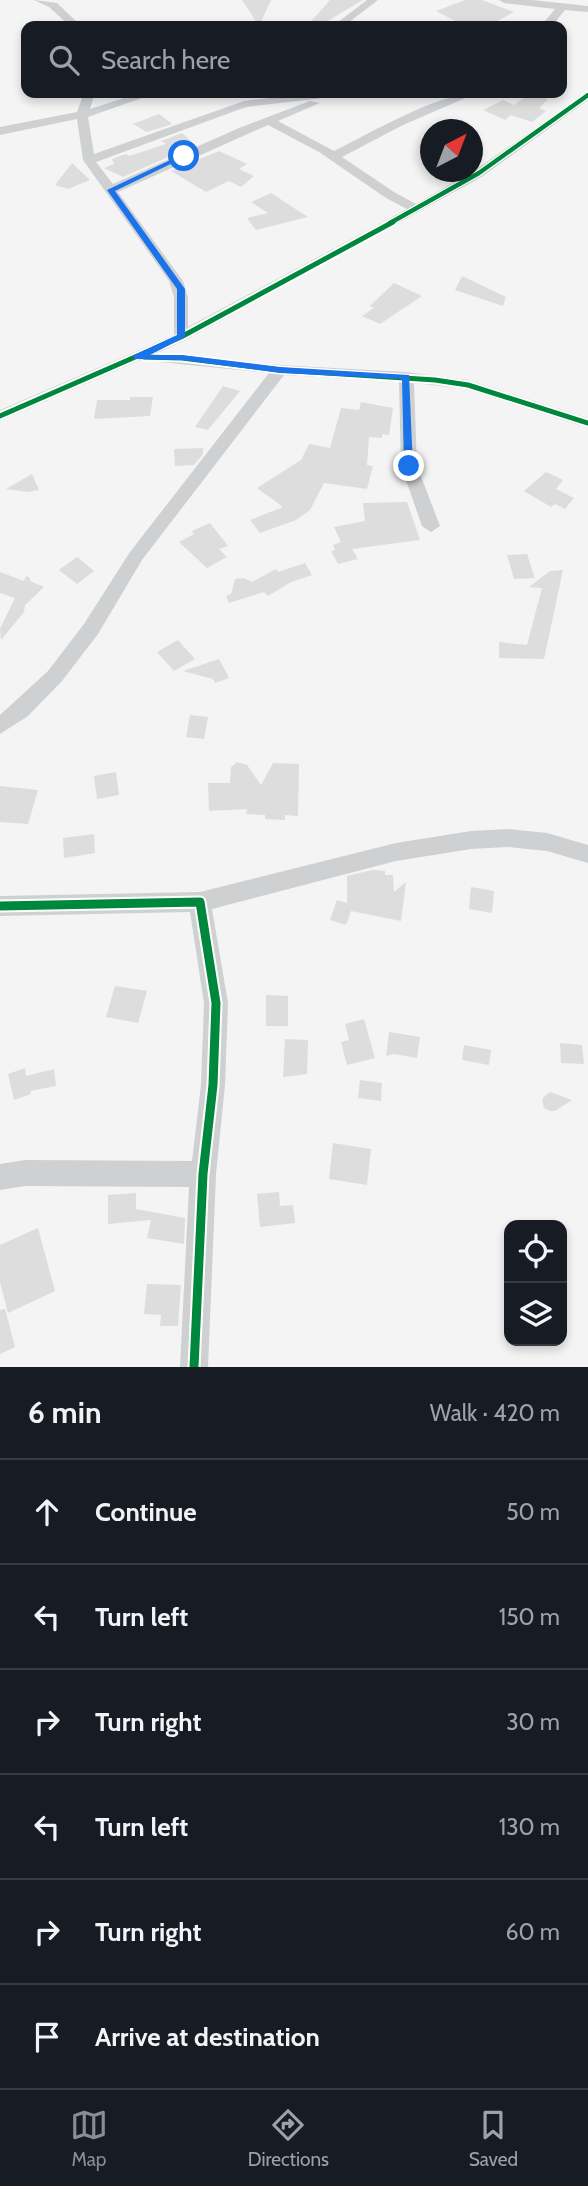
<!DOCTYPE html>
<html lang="en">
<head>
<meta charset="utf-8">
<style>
	body { margin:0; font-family:Cabin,sans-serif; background:#242831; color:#f1f3f6 }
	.controls { position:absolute; right:21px; bottom:21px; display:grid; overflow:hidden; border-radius:14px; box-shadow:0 4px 10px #0003 }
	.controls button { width:63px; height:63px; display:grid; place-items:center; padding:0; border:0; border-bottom:2px solid #363941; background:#171b24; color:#f1f3f6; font:35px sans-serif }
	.compass { position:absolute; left:420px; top:119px; width:63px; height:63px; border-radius:50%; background:#171b24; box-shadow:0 4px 10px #0003; rotate:42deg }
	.stop { position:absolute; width:21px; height:21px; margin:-16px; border:5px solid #1a73e8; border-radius:50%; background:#fff }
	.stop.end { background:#1a73e8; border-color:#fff; box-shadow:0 2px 7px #0008 }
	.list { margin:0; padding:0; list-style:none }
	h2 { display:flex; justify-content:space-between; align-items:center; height:91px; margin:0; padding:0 28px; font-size:30px }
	h2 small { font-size:23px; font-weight:400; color:#9ea1a6 }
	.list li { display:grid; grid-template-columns:46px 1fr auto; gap:21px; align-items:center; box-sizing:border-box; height:105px; padding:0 28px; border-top:2px solid #363941 }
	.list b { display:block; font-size:26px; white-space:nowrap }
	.list em { font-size:23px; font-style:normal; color:#9ea1a6 }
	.icon { flex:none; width:38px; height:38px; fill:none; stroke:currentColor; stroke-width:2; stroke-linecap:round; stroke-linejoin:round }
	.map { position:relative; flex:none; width:588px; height:1367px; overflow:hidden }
	.search { position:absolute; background:#171b24; box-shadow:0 4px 10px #0003; left:21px; right:21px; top:21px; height:77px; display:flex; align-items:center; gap:18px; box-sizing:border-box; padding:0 24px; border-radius:14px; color:#9ea1a6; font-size:26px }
	.sheet { height:721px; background:#171b24 }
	nav { display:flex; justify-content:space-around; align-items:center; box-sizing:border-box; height:98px; border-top:2px solid #363941; background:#171b24; font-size:19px; color:#9ea1a6 }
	nav a { display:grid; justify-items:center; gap:4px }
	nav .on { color:#868d94 }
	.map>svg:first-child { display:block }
	.building { fill:#ddddde }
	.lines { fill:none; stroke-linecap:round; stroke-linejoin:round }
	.street { fill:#ced0d2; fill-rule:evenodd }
	.cycleway-far2-casing { stroke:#fff; stroke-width:7 }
	.cycleway-far1-casing { stroke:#fff; stroke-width:9 }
	.cycleway-casing { stroke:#fff; stroke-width:13 }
	.cycleway-far2 { stroke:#00873e; stroke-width:4.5 }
	.cycleway-far1 { stroke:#00873e; stroke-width:5 }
	.cycleway { stroke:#00873e; stroke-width:9 }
	.route { fill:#1a73e8 }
</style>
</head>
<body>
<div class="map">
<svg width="588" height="1367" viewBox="0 0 588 1367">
	<rect width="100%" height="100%" fill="#f4f4f4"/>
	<g class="building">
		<polygon points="242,0 271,0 259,26"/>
		<polygon points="330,0 363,0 319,26 307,26"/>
		<polygon points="465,0 482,0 514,12 488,26 465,26 436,11"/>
		<polygon points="530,93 548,99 539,108 546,111 532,122 511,115 505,120 483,110 503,100 514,105"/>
		<polygon points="159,114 172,124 147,132 133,124"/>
		<polygon points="182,133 195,145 123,177 104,168 114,164 112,159 126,154 129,156 166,144 161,141"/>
		<polygon points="219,151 247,164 239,169 254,176 241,187 229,181 206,192 171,171"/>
		<polygon points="72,163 90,180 68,189 55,185"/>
		<polygon points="271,193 308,217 256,230 247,218 268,213 251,202"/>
		<polygon points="462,276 506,297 503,306 455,290"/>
		<polygon points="394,283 422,296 380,324 362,316 374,308 370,306"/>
		<polygon points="223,386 240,391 208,430 195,427"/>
		<polygon points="130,397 153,397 150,416 94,419 97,400 130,400"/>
		<polygon points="361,402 393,408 389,435 382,434 382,438 369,437 367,465 373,466 367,489 324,483 310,510 296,520 260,533 250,520 283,507 257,488 301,460 309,444 330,448 341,408 359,410"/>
		<polygon points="203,448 203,454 194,465 175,466 174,449"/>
		<polygon points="546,472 563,480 556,489 574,498 565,509 555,504 551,507 524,491"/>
		<polygon points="32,474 39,490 28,492 6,489"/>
		<polygon points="407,502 420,540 352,549 358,559 338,564 331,551 335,550 333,545 341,542 334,527 365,521 363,503"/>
		<polygon points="210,523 228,546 219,549 227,557 207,568 179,542 194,534 192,531"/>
		<polygon points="527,554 535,578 514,579 507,555"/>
		<polygon points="77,557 94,571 77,584 59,570"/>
		<polygon points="305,563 312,575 291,582 268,596 264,592 229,603 226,596 231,594 235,579 244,578 252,582 276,569 278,572"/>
		<polygon points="563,570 544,659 499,658 499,642 527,645 542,588 529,587 550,571"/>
		<polygon points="0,572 24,581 26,576 30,578 30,581 44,587 25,605 24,612 1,640 0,629 15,598 0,593"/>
		<polygon points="178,640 195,659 174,671 157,652"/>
		<polygon points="219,659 229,678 215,683 213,679 183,671"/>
		<polygon points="190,715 208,717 204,739 186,737"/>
		<polygon points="237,762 247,765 261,785 273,763 299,764 298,816 285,815 285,820 265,819 265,815 246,814 247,809 209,811 208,783 230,783 231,767"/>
		<polygon points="116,772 119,795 97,799 94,776"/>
		<polygon points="0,786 38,790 28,824 0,822"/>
		<polygon points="94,834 95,853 64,858 63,838"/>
		<polygon points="372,870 385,871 385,875 393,875 394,892 406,882 401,921 351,911 346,925 330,920 337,900 347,903 347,876"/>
		<polygon points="471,887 494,891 492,913 469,909"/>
		<polygon points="115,986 147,991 138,1023 106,1017"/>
		<polygon points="266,995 288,996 288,1026 266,1026"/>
		<polygon points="364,1019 375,1058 347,1065 341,1042 349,1040 345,1024"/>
		<polygon points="389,1032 420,1037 417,1058 394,1054 386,1056"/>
		<polygon points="285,1039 308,1040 307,1074 283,1077"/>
		<polygon points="560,1043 582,1045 584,1064 561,1063"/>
		<polygon points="464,1045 491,1050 489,1065 462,1060"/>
		<polygon points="25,1068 26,1076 54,1069 56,1086 30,1091 31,1094 14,1100 8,1074"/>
		<polygon points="360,1080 382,1083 381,1101 358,1098"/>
		<polygon points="550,1092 572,1100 555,1111 550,1111 544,1108 542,1099"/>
		<polygon points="333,1143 371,1149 367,1185 329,1179"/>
		<polygon points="279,1192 280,1206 293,1205 295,1223 260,1227 257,1194"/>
		<polygon points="136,1193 136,1209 185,1218 184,1244 147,1238 151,1220 108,1224 108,1195"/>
		<polygon points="38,1228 55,1291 8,1313 0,1282 0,1245"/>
		<polygon points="147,1284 181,1285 178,1326 160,1326 161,1315 144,1314"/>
		<polygon points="5,1309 15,1347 0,1354 0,1310"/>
	</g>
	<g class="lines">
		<g class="street">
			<polygon points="34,0 57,3 81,26 70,26 49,7"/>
			<polygon points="367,0 378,0 344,26 333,26"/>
			<polygon points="499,0 532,0 588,6 588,12 565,10 552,26 541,26 555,9 504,3"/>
			<path d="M588,92V100L483,176L186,340L157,353L280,365L406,372L468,380L588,418V428L466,389L414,383L417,466L440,526L431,532L422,526L401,466L399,382L284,375L142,560L98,634L62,681L28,716L0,734V715L48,671L84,624L130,552L269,373L140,360L0,421V410L174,335V297L169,281L83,160L77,119L0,135V127L77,112L84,93H95L90,109L140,93H156L88,117L94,154L244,101L313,93H347L341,96L246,107L96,162L113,184L239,128L310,101L320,103L278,121L334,151C371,133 438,93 477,93L403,125L342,157L394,192L416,204L475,170ZM268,125L319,152L386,198L407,209L188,327V297L183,281L118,192Z"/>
			<polygon points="508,829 547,833 588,845 588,863 547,851 508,847 471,849 396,861 212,909 228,1003 225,1085 216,1174 208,1367 180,1367 189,1187 25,1186 0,1190 0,1164 25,1160 192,1161 201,1085 204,1003 190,912 0,916 0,896 200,892 396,843 471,831"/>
		</g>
		<g class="cycleway-far2-casing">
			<polyline id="cycleway-far2" points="390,223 479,173 588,95"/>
		</g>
		<g class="cycleway-far1-casing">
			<g id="cycleway-far1">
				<polyline points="144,357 182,358 280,370 435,380 468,385 588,423"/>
				<polyline points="0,416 181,337 393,222"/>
			</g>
		</g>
		<g class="cycleway-casing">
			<polyline id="cycleway" points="0,906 200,902 216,1003 213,1085 203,1174 194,1367"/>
		</g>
		<use href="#cycleway-far2" class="cycleway-far2"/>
		<use href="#cycleway-far1" class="cycleway-far1"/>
		<use href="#cycleway" class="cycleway"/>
	</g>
	<polygon class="route" points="181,155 187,156 115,191 185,289 185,337 150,355 182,355 280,367 409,375 413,468 404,466 402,379 280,373 182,360 134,359 134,355 177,335 177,289 107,190"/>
</svg>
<div class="controls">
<button><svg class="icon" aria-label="locate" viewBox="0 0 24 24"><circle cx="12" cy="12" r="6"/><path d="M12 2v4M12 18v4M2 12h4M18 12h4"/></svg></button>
<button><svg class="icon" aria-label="layers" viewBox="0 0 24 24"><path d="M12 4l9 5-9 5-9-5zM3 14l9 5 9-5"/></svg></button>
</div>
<svg class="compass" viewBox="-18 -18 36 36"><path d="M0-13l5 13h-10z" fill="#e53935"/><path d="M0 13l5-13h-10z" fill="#9ea1a6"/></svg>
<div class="stop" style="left:184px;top:156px"></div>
<div class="stop end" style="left:409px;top:466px"></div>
<div class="search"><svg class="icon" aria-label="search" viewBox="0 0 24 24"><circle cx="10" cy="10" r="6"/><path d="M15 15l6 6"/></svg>Search here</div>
</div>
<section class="sheet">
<h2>6 min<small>Walk · 420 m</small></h2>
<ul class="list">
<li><svg class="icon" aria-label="ahead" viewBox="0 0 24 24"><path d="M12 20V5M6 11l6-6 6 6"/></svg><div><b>Continue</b></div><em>50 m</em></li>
<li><svg class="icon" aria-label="left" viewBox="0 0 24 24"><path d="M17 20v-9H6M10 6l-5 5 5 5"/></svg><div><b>Turn left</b></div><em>150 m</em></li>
<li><svg class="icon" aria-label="right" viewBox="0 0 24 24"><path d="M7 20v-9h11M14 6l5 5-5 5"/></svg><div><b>Turn right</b></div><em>30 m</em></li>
<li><svg class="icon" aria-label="left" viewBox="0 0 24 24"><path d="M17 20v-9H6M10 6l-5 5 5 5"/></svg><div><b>Turn left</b></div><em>130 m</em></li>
<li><svg class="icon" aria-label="right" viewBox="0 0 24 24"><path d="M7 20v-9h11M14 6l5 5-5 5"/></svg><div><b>Turn right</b></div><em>60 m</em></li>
<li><svg class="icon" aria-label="arrive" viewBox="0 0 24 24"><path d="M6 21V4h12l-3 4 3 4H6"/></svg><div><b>Arrive at destination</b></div></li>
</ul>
</section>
<nav>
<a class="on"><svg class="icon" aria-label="map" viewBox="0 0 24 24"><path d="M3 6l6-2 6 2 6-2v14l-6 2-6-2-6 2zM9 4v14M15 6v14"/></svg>Map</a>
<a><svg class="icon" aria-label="directions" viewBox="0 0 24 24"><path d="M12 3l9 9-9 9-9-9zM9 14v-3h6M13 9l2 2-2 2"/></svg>Directions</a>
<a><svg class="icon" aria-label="saved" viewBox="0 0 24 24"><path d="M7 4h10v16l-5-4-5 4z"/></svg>Saved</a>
</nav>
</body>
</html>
